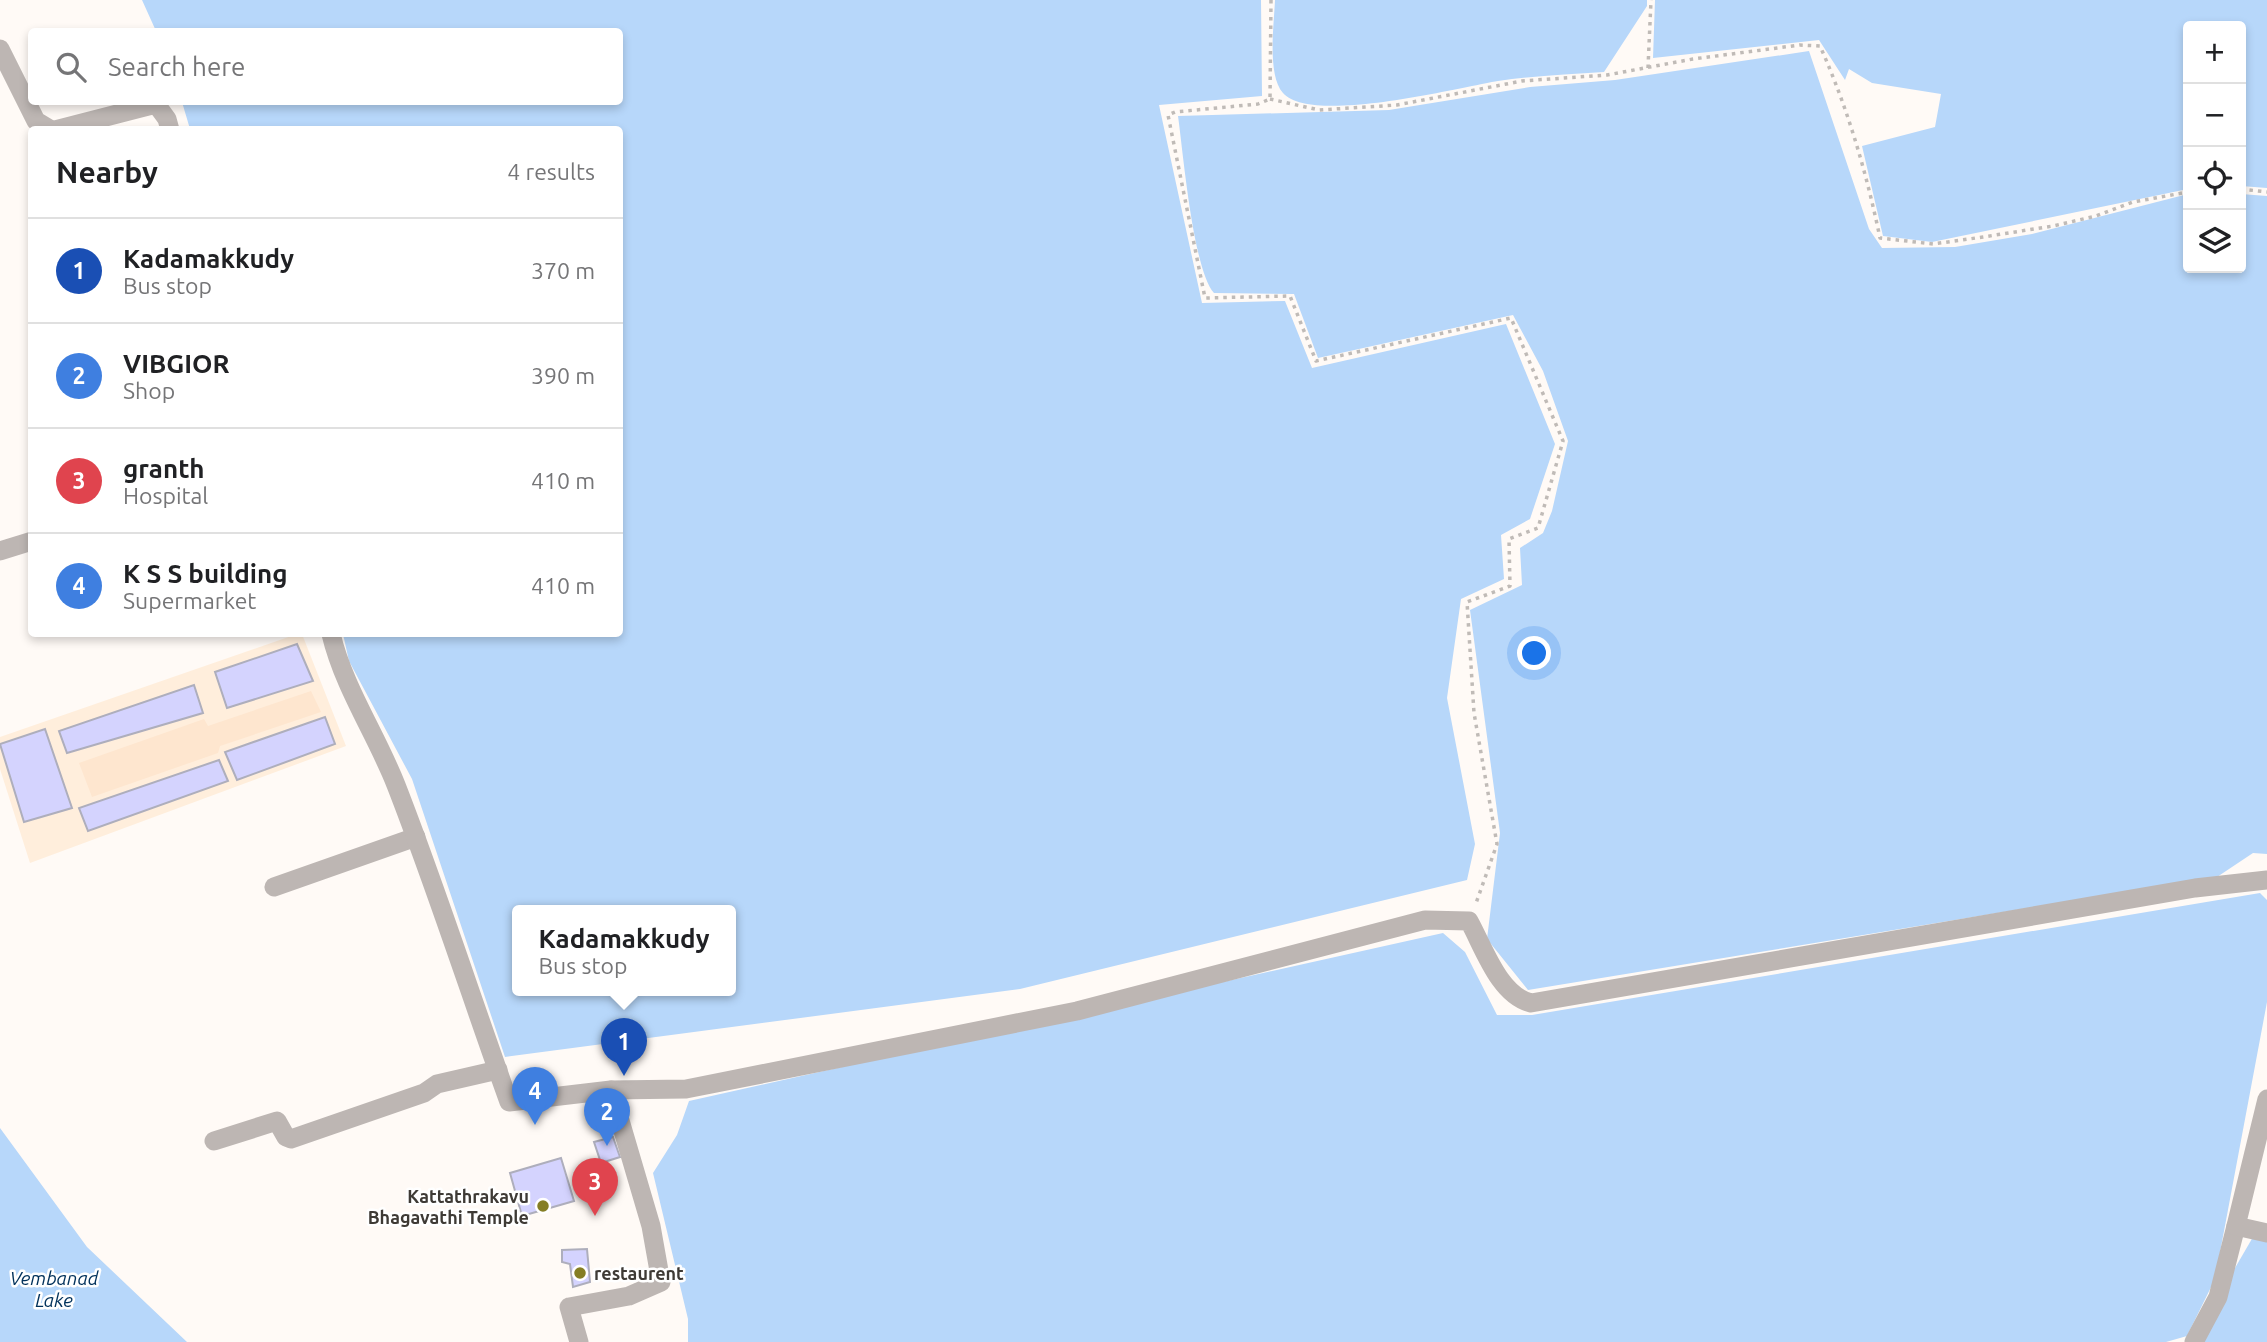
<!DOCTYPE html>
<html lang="en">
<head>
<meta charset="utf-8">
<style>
	body { margin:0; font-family:Ubuntu,sans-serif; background:#f2f2f2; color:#202124 }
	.controls { position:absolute; right:21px; top:21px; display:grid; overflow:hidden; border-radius:7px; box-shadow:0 4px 10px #0003 }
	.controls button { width:63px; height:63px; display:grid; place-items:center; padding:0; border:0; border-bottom:2px solid #e0e0e0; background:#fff; color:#202124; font:35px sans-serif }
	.you { position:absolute; left:1535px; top:654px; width:24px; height:24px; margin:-18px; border:5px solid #fff; border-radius:50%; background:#1a73e8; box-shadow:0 0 0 10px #1a73e833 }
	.badge { display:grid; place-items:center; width:46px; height:46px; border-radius:50%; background:#ea580c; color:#fff; font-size:23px; font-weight:700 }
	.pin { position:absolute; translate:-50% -58px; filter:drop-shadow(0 2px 4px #0008) }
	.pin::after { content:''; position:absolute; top:37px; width:24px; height:21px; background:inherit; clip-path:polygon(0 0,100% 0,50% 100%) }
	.popup { position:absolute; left:512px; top:905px; width:224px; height:91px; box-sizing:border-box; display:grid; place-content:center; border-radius:7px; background:#fff; filter:drop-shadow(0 2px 5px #0005); font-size:23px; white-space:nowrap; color:#757577 }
	.popup b { font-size:26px; color:#202124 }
	.popup::after { content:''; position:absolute; left:50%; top:100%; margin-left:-14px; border:14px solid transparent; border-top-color:#fff }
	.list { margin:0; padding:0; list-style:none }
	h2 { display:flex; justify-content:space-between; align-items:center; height:91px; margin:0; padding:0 28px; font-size:30px }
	h2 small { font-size:23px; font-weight:400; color:#757577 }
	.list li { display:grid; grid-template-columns:46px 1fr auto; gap:21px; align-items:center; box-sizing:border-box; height:105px; padding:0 28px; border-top:2px solid #e0e0e0 }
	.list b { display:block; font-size:26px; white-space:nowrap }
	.list p { margin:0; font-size:23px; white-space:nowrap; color:#757577 }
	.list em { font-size:23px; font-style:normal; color:#757577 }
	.icon { flex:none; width:38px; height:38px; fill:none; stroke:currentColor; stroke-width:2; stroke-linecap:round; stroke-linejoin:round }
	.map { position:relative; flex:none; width:2267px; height:1342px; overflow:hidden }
	.search { position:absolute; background:#fff; box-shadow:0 4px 10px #0003; left:28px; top:28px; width:595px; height:77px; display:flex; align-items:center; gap:18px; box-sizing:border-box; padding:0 24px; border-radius:7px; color:#757577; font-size:26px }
	.panel { position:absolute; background:#fff; box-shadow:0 4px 10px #0003; left:28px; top:126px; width:595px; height:511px; border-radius:7px }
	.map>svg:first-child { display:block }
	.built { fill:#ffeedc }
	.green { fill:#fee6cf }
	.water { fill:#b7d7fa; fill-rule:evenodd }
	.building { fill:#d4d3fe; stroke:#aeaebc; stroke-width:2 }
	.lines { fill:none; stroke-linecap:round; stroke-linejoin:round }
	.path { stroke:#c0bbb7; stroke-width:3.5; stroke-dasharray:3.5 5; stroke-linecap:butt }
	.minor { stroke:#bdb6b3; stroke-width:19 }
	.tertiary { stroke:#bdb6b3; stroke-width:19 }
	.poi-dot { fill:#857e24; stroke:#fff; stroke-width:2.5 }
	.labels { text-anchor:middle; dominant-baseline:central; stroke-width:5; stroke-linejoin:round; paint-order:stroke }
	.poi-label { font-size:18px; font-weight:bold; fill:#3e3a35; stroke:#fff; text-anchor:end }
	.water-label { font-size:19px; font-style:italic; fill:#00315b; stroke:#fff }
</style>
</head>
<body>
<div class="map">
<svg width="2267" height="1342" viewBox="0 0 2267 1342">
	<rect width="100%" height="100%" fill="#fffaf6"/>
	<polygon class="built" points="297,634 302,634 346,746 30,863 0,769 0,737"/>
	<polygon class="green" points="311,691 321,712 220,746 218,753 92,797 79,763 204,719 208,726"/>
	<g class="water">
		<path d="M142,0H1261L1262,96L1159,105L1202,303L1285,301L1312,368L1506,324L1555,444L1530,519L1501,535L1504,579L1461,599L1447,698L1475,844L1467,880L1020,989L505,1057L412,779L349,661L343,634H620V130L190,129L182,102H620V32L156,31ZM517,910H731V990H517Z"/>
		<path d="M1275,0H1647V6L1604,72C1569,74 1533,76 1498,81C1456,88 1312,125 1283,93C1267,75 1274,25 1275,0Z"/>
		<polygon points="1655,0 2267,0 2267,188 2241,186 2241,26 2188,26 2188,189 1932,242 1883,236 1862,146 1935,127 1941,94 1872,83 1849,69 1845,80 1819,40 1653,58"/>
		<path d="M1809,51L1869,229L1882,248L1955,247L2032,234L2188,194V268H2241V194L2267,196V854L2253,853L2217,877L1528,990L1487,939L1500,833L1470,610L1522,585L1520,548L1543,533L1552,511L1568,441L1543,371L1513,315L1318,358L1294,294L1214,293C1193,270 1183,151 1178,116L1389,110L1530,87L1615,80Z"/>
		<polygon points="2260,893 2267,900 2267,1002 2215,1279 2187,1336 2166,1342 688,1342 688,1319 653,1173 677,1135 689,1101 1443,933 1465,952 1497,1015 1532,1015"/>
		<polygon points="0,1128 87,1247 187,1342 0,1342"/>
		<polygon points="2267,1224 2267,1342 2192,1342 2253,1237"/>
	</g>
	<g class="building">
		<polygon points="297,644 313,681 227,708 215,672"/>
		<polygon points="194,685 203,713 67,753 59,731"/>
		<polygon points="325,717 335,744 237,780 225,752"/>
		<polygon points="45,729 72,808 24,822 0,744"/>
		<polygon points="219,760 228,781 88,831 79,808"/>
		<polygon points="613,1137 620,1157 601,1163 594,1142"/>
		<polygon points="561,1158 574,1201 522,1216 510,1173"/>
		<polygon points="587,1249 590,1282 573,1287 570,1264 562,1262 562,1250"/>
	</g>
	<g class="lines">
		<g class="path">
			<polyline points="1271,0 1270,99 1258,104 1175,112 1168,115 1205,298 1290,296 1316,361 1511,318 1563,441 1538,528 1509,539 1510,586 1467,602 1474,713 1497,844 1475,906"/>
			<polyline points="1648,68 1651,0"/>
			<path d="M1270,99L1319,110L1397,105L1522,81L1607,75L1693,59L1800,45L1820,46C1848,109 1866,171 1880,238L1933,244L1983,237L2053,226L2096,216L2133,202L2188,192"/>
			<polyline points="2241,189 2267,192"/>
		</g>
		<g class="minor">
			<polyline points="0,551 32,541"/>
			<polyline points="274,887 416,837"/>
			<polyline points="214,1141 277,1121 286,1137 291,1139 424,1093 437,1084 498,1070"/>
			<polyline points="579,1342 569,1307 629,1296 661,1282 651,1226 611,1090"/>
			<polyline points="2194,1342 2218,1297 2236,1226"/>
		</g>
		<g class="tertiary">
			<polyline points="0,49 36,121 51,130"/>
			<polyline points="55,130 156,104 167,119 170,130"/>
			<path d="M331,634C344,688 376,734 396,785C437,890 471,997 509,1102L611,1090L686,1089L1077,1011L1425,920L1469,921C1484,948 1499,995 1531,1003L2195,888L2267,880"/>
			<polyline points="2267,1099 2236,1226 2267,1233"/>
		</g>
	</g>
	<g class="poi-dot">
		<circle cx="543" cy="1206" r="7"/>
		<circle cx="580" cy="1273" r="7"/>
	</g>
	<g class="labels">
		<g class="poi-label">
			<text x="529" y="1196">Kattathrakavu<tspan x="529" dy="21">Bhagavathi Temple</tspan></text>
			<text x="594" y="1273" text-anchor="start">restaurent</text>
		</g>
		<g class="water-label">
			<text x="54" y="1278">Vembanad<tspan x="54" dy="22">Lake</tspan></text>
		</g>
	</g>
</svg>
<div class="controls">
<button>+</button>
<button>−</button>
<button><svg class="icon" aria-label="locate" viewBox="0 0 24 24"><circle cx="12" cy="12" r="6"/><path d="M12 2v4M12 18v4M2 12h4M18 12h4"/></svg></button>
<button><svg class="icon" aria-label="layers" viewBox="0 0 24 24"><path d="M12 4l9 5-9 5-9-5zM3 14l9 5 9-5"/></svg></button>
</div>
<div class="you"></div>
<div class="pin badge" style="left:624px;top:1076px;background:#1a4fb4">1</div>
<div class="popup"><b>Kadamakkudy</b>Bus stop</div>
<div class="pin badge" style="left:607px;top:1146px;background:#3f7fe0">2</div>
<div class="pin badge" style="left:595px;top:1216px;background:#e0444e">3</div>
<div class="pin badge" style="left:535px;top:1125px;background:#3f7fe0">4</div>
<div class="search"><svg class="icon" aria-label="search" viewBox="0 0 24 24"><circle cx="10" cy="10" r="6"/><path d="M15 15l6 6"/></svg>Search here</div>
<section class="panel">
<h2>Nearby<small>4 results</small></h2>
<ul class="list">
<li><span class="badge" style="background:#1a4fb4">1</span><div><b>Kadamakkudy</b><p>Bus stop</p></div><em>370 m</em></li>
<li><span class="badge" style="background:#3f7fe0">2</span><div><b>VIBGIOR</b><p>Shop</p></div><em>390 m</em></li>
<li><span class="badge" style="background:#e0444e">3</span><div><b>granth</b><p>Hospital</p></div><em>410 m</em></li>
<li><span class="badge" style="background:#3f7fe0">4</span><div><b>K S S building</b><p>Supermarket</p></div><em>410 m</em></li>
</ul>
</section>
</div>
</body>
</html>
